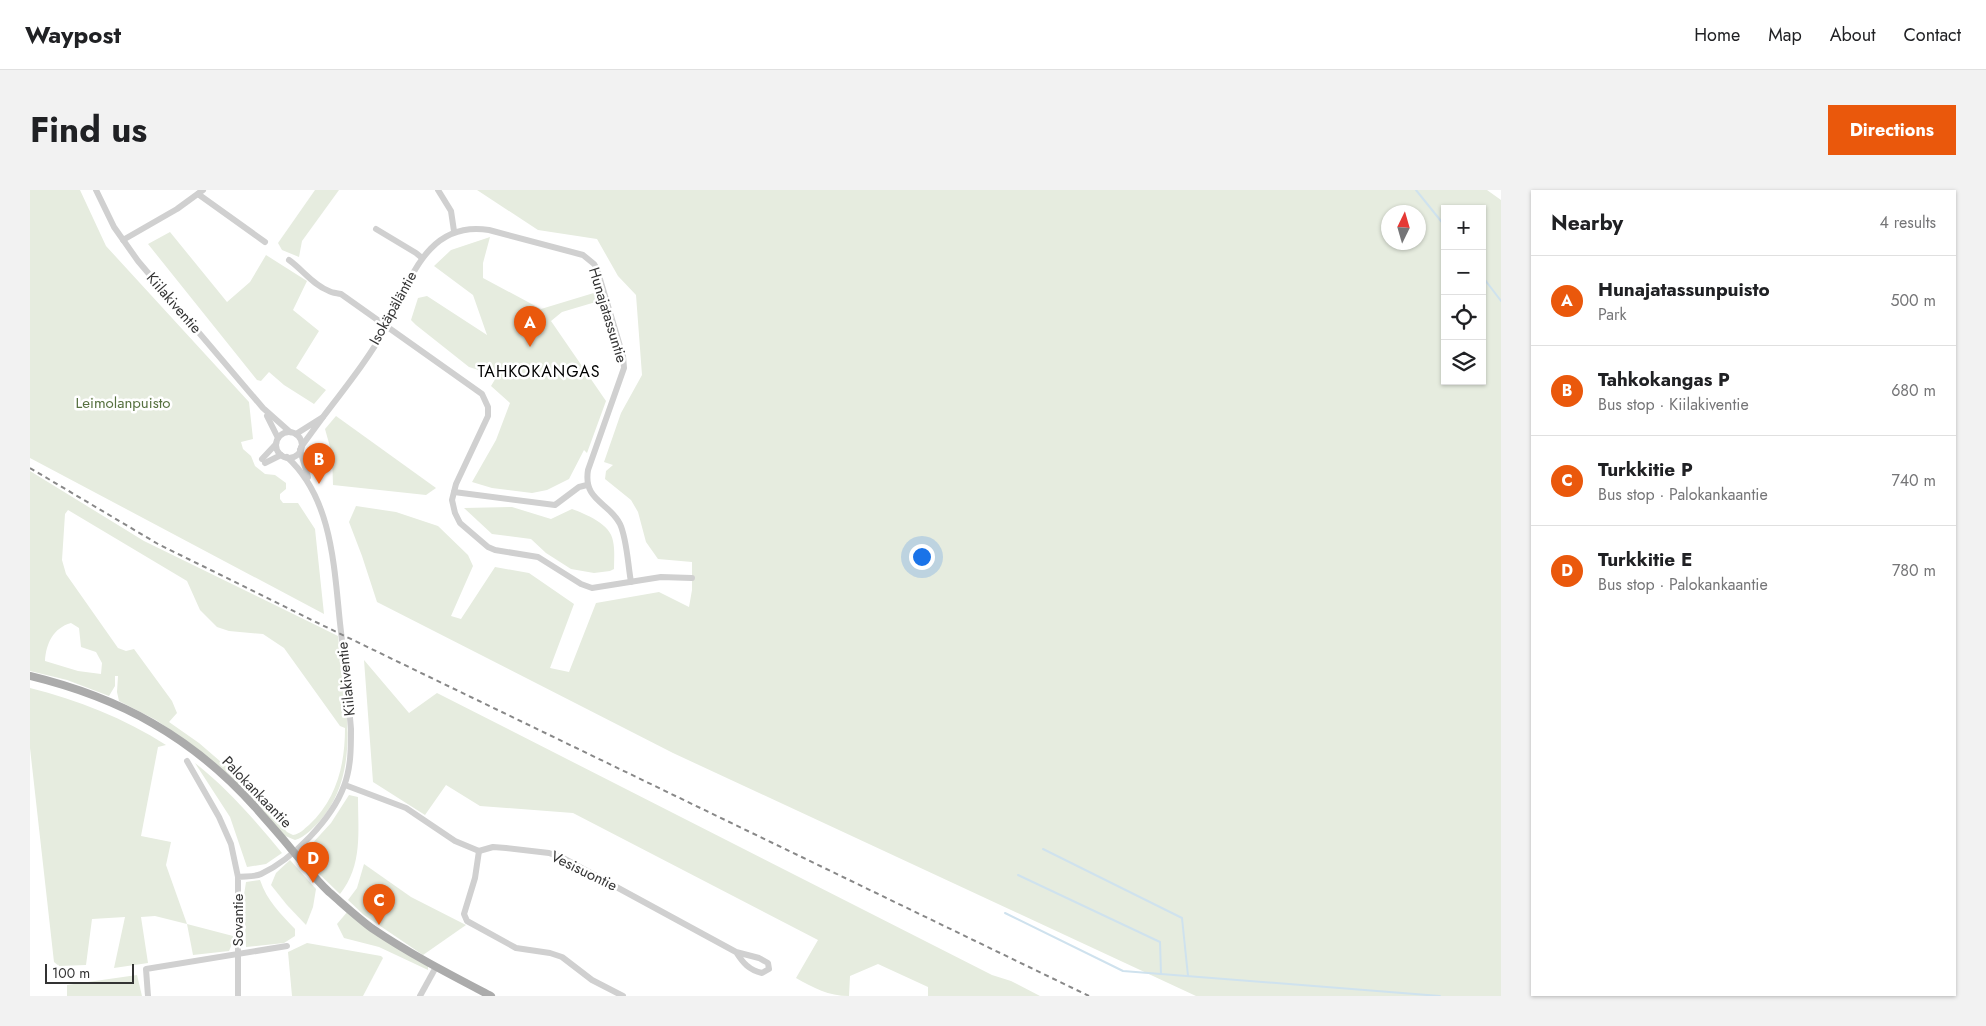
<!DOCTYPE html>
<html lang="en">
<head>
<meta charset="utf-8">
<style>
	body { margin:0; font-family:Jost,sans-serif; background:#f2f2f2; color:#202124 }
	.controls { position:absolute; right:15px; top:15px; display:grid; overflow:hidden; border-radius:0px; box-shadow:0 1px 4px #0004 }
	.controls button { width:45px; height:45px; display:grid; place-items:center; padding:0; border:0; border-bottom:1px solid #e0e0e0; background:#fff; color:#202124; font:25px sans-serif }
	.compass { position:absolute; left:1351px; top:15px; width:45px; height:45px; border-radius:50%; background:#fff; box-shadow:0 1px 4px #0004; rotate:5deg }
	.scale { position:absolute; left:15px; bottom:12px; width:89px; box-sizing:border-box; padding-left:5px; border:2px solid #333; border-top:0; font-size:14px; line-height:18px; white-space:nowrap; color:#333; -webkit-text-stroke:4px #fff; paint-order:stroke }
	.you { position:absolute; left:891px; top:366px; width:18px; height:18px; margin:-12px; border:4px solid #fff; border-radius:50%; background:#1a73e8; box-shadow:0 0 0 8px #1a73e833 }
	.badge { display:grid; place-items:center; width:32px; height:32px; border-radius:50%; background:#ea580c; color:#fff; font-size:16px; font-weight:700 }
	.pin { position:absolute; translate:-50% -41px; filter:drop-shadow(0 1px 2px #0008) }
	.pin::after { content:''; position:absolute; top:26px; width:18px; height:15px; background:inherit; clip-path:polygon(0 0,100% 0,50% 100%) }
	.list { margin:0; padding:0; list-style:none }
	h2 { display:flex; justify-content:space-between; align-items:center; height:65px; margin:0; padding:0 20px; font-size:21px }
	h2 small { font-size:16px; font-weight:400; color:#757577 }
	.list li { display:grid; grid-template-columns:32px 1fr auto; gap:15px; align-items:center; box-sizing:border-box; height:90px; padding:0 20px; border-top:1px solid #e0e0e0 }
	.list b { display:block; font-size:19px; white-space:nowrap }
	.list p { margin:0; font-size:16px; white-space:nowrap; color:#757577 }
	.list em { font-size:16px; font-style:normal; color:#757577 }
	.icon { flex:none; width:28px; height:28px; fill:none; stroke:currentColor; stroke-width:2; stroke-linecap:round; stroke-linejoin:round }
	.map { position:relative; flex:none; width:1471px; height:806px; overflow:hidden; border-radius:0px }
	header { display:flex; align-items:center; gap:30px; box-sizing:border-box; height:70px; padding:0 25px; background:#fff; border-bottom:1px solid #e0e0e0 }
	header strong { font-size:24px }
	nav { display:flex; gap:28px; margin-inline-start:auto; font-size:18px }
	.intro { display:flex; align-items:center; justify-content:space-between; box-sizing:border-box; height:120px; padding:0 30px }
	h1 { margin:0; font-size:35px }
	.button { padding:12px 22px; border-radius:0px; background:#ea580c; color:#fff; font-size:18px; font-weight:700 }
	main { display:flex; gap:30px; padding:0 30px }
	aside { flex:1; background:#fff; border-radius:0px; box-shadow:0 1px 4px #0004 }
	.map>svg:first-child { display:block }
	.green { fill:#e6ecdf; fill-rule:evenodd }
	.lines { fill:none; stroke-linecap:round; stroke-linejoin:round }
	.stream { stroke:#cfe2ee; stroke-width:2 }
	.minor { stroke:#d0d0d0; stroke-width:6 }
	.major { stroke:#ababab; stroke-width:8 }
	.rail { stroke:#888; stroke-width:2; stroke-dasharray:5 4; stroke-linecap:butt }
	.labels { text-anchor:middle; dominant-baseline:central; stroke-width:5; stroke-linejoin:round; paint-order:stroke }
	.street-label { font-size:15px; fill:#333; stroke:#fff }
	.park-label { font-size:15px; fill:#56703f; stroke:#fff }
	.neighbourhood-label { font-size:16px; letter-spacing:1px; fill:#000; stroke:#fff }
</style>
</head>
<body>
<header>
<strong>Waypost</strong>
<nav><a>Home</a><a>Map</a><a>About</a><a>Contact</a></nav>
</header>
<div class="intro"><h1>Find us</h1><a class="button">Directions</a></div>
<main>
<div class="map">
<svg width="1471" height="806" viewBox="0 0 1471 806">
	<rect width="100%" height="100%" fill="#fff"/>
	<g class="green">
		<polygon points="0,0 50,0 76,56 219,212 223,249 211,252 213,259 221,266 225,276 235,284 245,285 256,293 256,299 250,304 250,309 253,313 268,313 285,339 294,424 0,268"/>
		<polygon points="285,0 309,0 272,51 269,67 252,60 248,53"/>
		<path d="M447,0H1457L1471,10V806H1166L643,563L347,412L332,366L319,332L326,316L366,322L408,336L438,365L443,376L421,426L431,429L465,377L499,383L544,414L520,478L539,482L566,413L629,402L659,417L662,400V372L628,369L616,352L608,322L601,310L575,289L576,281L583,275L574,272L591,223L612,185L606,105L588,86L567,49L508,40ZM1415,19H1452V191H1415ZM1358,22H1388V52H1358Z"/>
		<polygon points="140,42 197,112 220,92 236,65 277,91 263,120 289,141 266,178 296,200 284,214 254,195 239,182 231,191 227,190 118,54"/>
		<polygon points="460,47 453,73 453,88 511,119 567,102 569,111 532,122 521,131 576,211 557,263 554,260 539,289 517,300 502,303 462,298 442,292 466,250 480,213 461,196 467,186 439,177 386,135 381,130 388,108 397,106 457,145 443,105 404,76 421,60"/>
		<polygon points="306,226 406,298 396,305 303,295 302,264 295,239"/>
		<path d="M0,281L114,351L308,446C314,507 334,581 289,632C282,639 275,647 265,650L253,645L161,554L126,530L89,511L87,502L88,486H85V496L79,506L37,490L0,481ZM38,320L157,391L170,420L187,437L199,441L233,444L254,458L310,536L315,538C315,574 307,609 279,635C274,639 270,644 263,645L257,642L198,578L169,553L139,532L147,523L142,511L104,459L96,461L88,458L36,384L32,370L35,324ZM41,433L49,438L51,457L66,462L72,473L71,484L48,481L15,471C16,454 23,438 41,433Z"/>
		<path d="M482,317L521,329L542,319C555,324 581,334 583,351C585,360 584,370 584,379L580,381L564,383L541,379L516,363L501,349L462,344L434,318Z"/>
		<path d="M334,470L379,523L407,503L962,785L981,791L1010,806H898V797L848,774L820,786L819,806C798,806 784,798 766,788L788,750L543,623L450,616L416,595L395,625L343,592Z"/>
		<path d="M0,498C48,510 94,528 136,555L128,557L111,646L141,652L136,675L157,734L203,746V752L199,761L163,765L157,734L125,726L111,727L118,773L84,778L95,727L62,729L56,775L29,776L24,772L0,558Z"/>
		<path d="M165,573C198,599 225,630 252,663L236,674L217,677L200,627Z"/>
		<path d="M319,605L328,607C328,642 333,675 310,704L279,674V657L301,633Z"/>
		<polygon points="260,670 286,699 283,717 276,735 257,715 241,695 246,683"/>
		<polygon points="334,674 381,707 436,735 393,765 334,725 318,710 327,698"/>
		<path d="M230,690C237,711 251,724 265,739V746L254,753L216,757L214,705L216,692Z"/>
		<polygon points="318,721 398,776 398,780 349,757 314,748 307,734"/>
		<polygon points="277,753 351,766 353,768 333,806 262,806 258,762"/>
		<polygon points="107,785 112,806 37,806 37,795"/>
	</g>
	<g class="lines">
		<g class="stream">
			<polyline points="1386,0 1415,36"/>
			<polyline points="1452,86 1471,111"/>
			<polyline points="1013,659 1152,728 1158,786"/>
			<polyline points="988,685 1130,752 1131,784"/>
			<polyline points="975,723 1093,781 1410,806"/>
		</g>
		<g class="minor">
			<polyline points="66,0 84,37 108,71 233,218 260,242"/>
			<polyline points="408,0 421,21 424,41"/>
			<polyline points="168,4 235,52"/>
			<polyline points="346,39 386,63 392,68"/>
			<polyline points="93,50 147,19 173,0"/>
			<path d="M259,70C273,80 283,95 299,101C302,103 307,103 311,104L452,204L458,217V226L426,294L422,310L425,323L430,333L458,357L465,360L508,367L551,394L562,398L631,387L662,388"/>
			<polyline points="237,226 248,248"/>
			<path d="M293,227C315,198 339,168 357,136C380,92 396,30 459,40L553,65L564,74L567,79L593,166L594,178L558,280C553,311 579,312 590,334C597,349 598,376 601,392"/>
			<circle cx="259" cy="255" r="13"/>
			<polyline points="266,244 293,227 271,257"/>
			<polyline points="270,260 278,287"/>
			<polyline points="232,269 246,254"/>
			<polyline points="235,273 251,265"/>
			<polyline points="424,302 525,315 549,297 557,295"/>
			<polyline points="157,571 189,627 201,654 208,687"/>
			<path d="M315,595L376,618L425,651L449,661L463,657L476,658L519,663L533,668L706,762C713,773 719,780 732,783L739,779L738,773L729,768L706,762"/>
			<polyline points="449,661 445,688 434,724 437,731 486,758 520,763 532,767 562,790 593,806"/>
			<polyline points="118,806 116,779 257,756"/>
			<path d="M208,806V687C215,686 225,687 231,684C263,669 302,629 314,596C321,578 321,558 321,539C318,504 314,468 310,433C304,376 302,308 257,267"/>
			<polyline points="390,806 406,777"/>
		</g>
		<path class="major" d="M0,486C91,508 162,547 225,617C237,631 250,645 262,660C274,674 285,689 299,702C313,714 328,728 343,739C380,764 421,785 461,806"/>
		<polyline class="rail" points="0,278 128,354 292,435 1059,806"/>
	</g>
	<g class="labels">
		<g class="street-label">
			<text transform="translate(144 113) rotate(49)">Kiilakiventie</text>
			<text transform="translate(363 118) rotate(-61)">Isokäpäläntie</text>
			<text transform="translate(578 125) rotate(73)">Hunajatassuntie</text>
			<text transform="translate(316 489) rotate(-96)">Kiilakiventie</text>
			<text transform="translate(227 602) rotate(46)">Palokankaantie</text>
			<text transform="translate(554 681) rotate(26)">Vesisuontie</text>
			<text transform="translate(208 730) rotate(-90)">Sovantie</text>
		</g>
		<g class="park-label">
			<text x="93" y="213">Leimolanpuisto</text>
		</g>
		<g class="neighbourhood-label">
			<text x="509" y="181">TAHKOKANGAS</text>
		</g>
	</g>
</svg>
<div class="controls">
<button>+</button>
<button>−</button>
<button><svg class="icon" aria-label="locate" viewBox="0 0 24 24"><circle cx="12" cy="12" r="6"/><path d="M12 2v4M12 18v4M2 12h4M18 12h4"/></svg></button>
<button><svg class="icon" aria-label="layers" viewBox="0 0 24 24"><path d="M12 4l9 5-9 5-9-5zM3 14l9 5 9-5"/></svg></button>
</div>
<svg class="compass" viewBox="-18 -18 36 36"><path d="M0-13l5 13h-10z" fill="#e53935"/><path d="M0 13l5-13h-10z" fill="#757577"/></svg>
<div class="scale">100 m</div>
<div class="you"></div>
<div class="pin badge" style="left:500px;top:157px">A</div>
<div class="pin badge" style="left:289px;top:294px">B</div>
<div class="pin badge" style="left:349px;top:735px">C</div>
<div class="pin badge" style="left:283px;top:693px">D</div>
</div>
<aside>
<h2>Nearby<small>4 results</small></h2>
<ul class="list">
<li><span class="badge">A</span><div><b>Hunajatassunpuisto</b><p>Park</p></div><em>500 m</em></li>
<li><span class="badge">B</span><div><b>Tahkokangas P</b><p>Bus stop · Kiilakiventie</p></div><em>680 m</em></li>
<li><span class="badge">C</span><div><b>Turkkitie P</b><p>Bus stop · Palokankaantie</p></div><em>740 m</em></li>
<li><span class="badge">D</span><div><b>Turkkitie E</b><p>Bus stop · Palokankaantie</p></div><em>780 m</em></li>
</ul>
</aside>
</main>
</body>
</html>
